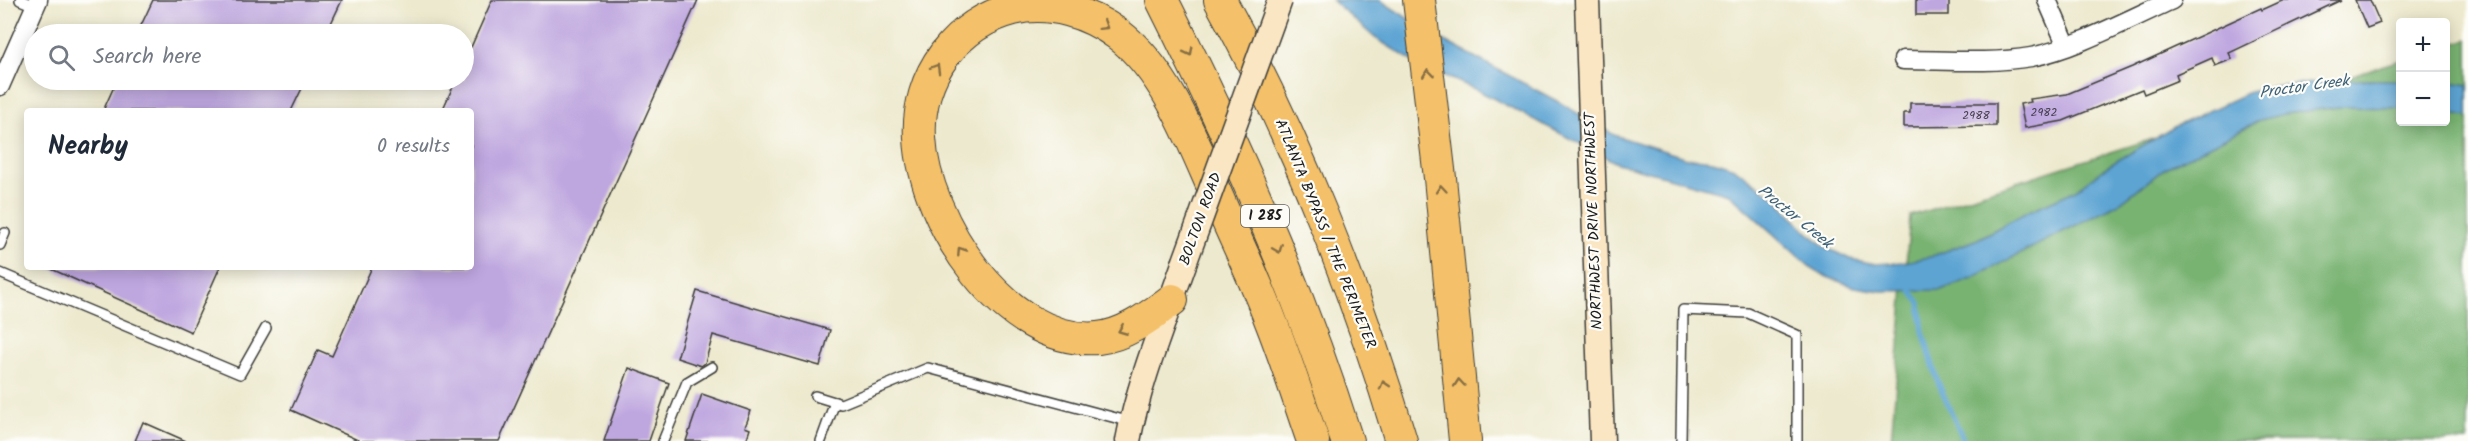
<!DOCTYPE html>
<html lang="en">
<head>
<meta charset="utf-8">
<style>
	body { margin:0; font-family:Kalam,sans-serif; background:#f2f2f3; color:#1f2937 }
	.controls { position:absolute; right:18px; top:18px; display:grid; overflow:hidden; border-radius:6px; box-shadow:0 3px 15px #0003 }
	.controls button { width:54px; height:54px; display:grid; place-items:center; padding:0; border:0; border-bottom:2px solid #e0e1e3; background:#fff; color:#1f2937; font:30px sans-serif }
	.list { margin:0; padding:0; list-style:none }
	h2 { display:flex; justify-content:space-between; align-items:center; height:78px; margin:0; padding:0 24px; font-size:26px }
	h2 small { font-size:20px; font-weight:400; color:#747a83 }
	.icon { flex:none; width:33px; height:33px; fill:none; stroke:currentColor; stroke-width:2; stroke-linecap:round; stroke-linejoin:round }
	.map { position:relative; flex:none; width:2468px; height:441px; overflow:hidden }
	.search { position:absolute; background:#fff; box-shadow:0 3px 15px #0003; left:24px; top:24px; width:450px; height:66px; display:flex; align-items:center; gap:15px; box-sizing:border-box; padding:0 21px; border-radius:33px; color:#747a83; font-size:22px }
	.panel { position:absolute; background:#fff; box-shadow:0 3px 15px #0003; left:24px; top:108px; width:450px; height:162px; border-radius:6px }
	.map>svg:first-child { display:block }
	.forest { fill:#79b372; stroke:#4a6847; stroke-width:1.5 }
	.water { fill:#5da4d3; stroke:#3c6078; stroke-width:1.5 }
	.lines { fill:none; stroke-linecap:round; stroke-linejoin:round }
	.stream { stroke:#5da4d3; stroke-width:5 }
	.building { fill:#bea6df }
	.lane-casing { stroke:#3b3b37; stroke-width:12 }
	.street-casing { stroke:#3b3b37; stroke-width:21 }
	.secondary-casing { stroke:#3b3b37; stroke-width:27 }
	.highway-casing { stroke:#3b3b37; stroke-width:34 }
	.lane { stroke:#fff; stroke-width:9 }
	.street { stroke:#fff; stroke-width:18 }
	.secondary { stroke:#fbe6c3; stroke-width:24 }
	.highway { stroke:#f4c16a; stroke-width:32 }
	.secondary-bridge-casing { stroke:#3b3b37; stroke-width:27; stroke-linecap:butt }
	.secondary-bridge { stroke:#fbe6c3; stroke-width:24 }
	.oneway { stroke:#886e43 }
	.labels { text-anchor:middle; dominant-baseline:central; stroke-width:4.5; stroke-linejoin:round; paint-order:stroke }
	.number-label { font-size:12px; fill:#443e4d }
	.shield { fill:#fdfcf7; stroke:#605f5e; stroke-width:1.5 }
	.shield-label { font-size:14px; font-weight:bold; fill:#1c1c1c }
	.street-label { font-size:15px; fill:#1c1c1c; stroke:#fdfcf7 }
	.water-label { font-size:16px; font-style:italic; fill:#3c6078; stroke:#fdfcf7 }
</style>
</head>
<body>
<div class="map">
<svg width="2468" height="441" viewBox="0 0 2468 441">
	<rect width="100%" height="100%" fill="#fdfcf7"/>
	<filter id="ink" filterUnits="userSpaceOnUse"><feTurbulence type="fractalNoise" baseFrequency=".0167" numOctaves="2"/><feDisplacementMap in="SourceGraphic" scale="12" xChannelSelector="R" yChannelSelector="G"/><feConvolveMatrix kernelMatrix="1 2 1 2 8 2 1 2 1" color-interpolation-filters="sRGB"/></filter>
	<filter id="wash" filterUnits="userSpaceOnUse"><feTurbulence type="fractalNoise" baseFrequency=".008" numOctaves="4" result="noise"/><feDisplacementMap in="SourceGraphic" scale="24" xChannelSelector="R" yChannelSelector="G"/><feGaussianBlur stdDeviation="1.35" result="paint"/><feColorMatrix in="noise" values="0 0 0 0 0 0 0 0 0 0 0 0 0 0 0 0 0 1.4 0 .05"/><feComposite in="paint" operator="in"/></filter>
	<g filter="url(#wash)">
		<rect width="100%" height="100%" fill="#ede9ce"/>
		<polygon class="forest" points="2468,39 2468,441 1891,441 1910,216 2400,60 2400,122 2446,122 2446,46"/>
		<g class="water">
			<polygon points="1332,0 1380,0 1435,36 1557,101 1614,135 1687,158 1713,161 1734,168 1777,199 1801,226 1825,247 1850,259 1876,264 1904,262 1930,257 1978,239 2025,213 2074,191 2105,168 2174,127 2247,93 2273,86 2353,80 2400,80 2400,108 2338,107 2284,114 2260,120 2164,169 2121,202 1975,277 1941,290 1881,291 1855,287 1827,277 1809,266 1729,194 1617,163 1479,91 1414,62 1375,38"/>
			<polygon points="2446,81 2468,85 2468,117 2446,113"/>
		</g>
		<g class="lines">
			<polyline class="stream" points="1909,286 1920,304 1923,332 1938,382 1964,441"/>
		</g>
		<g id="blocks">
			<g class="building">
				<polygon points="153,0 342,0 326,34 137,34"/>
				<polygon points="492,0 698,0 499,441 360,441 291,410 318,350 332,356 372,267 471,267 471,111 442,111 456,80 464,80 464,63"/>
				<rect x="1916" y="0" width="33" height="15"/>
				<polygon points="2284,0 2341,0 2229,53 2232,59 2215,66 2212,58 2176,74 2178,80 2144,94 2142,89 2063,121 2025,128 2020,104 2031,102 2030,99 2067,94 2132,67 2261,8 2262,10"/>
				<polygon points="2355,0 2370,0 2380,23 2367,28"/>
				<polygon points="117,80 306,80 291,111 103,111"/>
				<polygon points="1910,103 1996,103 1996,126 1904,127 1904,113 1910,113"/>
				<polygon points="47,267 220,267 191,332"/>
				<polygon points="697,291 830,330 820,366 713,335 705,363 701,366 677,358"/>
				<polygon points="629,368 669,383 649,441 604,441"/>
				<polygon points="702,394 751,411 745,427 750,429 746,441 686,441"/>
				<polygon points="143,422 186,441 135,441"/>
			</g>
		</g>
	</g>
	<g filter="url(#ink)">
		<use href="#blocks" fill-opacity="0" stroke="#3b3b37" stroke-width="1.5"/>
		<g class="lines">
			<g class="lane-casing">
				<g id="lane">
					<polyline points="20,0 35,6"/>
					<polyline points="0,245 5,233"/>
					<polyline points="0,273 240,374 266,328"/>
					<polyline points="815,396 841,404 928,368 1131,422"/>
					<polyline points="663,441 687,382 712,367"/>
					<polyline points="821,441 835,402"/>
					<polyline points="1681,441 1683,310 1748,313 1797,335 1797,441"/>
				</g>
			</g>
			<g class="street-casing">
				<g id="street">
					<polyline points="2047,0 2067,46"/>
					<path d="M1903,60C1945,60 1989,64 2031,57C2074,49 2131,18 2172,0"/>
					<polyline points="0,86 38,0"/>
				</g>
			</g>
			<g class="secondary-casing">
				<g id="secondary">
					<polyline points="1587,0 1602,441"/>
					<path d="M1128,441C1139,381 1164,322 1184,264"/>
				</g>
			</g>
			<g class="highway-casing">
				<g id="highway">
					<path d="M1162,0C1234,143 1299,288 1347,441"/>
					<path d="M1220,0C1295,136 1357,292 1401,441"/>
					<polyline points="1419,0 1440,178 1465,441"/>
					<path d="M1172,300C1150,316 1126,335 1098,338C1005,346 924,220 920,138C918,108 927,78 945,54C962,32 986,16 1013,9C1050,0 1089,13 1119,35C1168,72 1195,147 1219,201C1236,241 1255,279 1270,319C1286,359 1299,401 1313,441"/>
				</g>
			</g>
			<use href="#lane" class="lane"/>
			<use href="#street" class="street"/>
			<use href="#secondary" class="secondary"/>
			<use href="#highway" class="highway"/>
			<g class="secondary-bridge-casing">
				<polyline id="secondary-bridge" points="1184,264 1280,0"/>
			</g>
			<use href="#secondary-bridge" class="secondary-bridge"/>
		</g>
		<defs><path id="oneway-chevron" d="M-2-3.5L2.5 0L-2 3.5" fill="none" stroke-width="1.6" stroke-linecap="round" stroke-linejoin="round" transform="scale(1.5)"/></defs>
		<g class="oneway">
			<use href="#oneway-chevron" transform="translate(1104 26) rotate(32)"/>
			<use href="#oneway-chevron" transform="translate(1189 52) rotate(63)"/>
			<use href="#oneway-chevron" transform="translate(936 68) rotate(-60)"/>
			<use href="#oneway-chevron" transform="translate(1428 73) rotate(-97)"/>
			<use href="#oneway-chevron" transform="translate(1441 189) rotate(-95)"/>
			<use href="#oneway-chevron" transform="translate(1278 249) rotate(68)"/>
			<use href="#oneway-chevron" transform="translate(961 251) rotate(-123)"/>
			<use href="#oneway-chevron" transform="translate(1122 330) rotate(158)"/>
			<use href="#oneway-chevron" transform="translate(1459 383) rotate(-95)"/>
			<use href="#oneway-chevron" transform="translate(1384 385) rotate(-107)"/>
		</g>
	</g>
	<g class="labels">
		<g class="number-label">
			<text x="2044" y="112">2982</text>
			<text x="1976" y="115">2988</text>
		</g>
		<rect class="shield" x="1241" y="205" width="48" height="22" rx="4.5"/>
		<g class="shield-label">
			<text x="1265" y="216">I 285</text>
		</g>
		<g class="street-label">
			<text transform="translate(1201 219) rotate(-70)">BOLTON ROAD</text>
			<text transform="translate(1594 221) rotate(-92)">NORTHWEST DRIVE NORTHWEST</text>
			<text transform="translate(1325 234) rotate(68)">ATLANTA BYPASS / THE PERIMETER</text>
		</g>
		<g class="water-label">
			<text transform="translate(2304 87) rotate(-8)">Proctor Creek</text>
			<text transform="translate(1795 217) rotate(39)">Proctor Creek</text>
		</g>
	</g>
</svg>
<div class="controls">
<button>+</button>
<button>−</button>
</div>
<div class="search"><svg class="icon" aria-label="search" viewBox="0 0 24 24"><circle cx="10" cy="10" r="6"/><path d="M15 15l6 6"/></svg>Search here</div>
<section class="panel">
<h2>Nearby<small>0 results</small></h2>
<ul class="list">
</ul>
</section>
</div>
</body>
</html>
